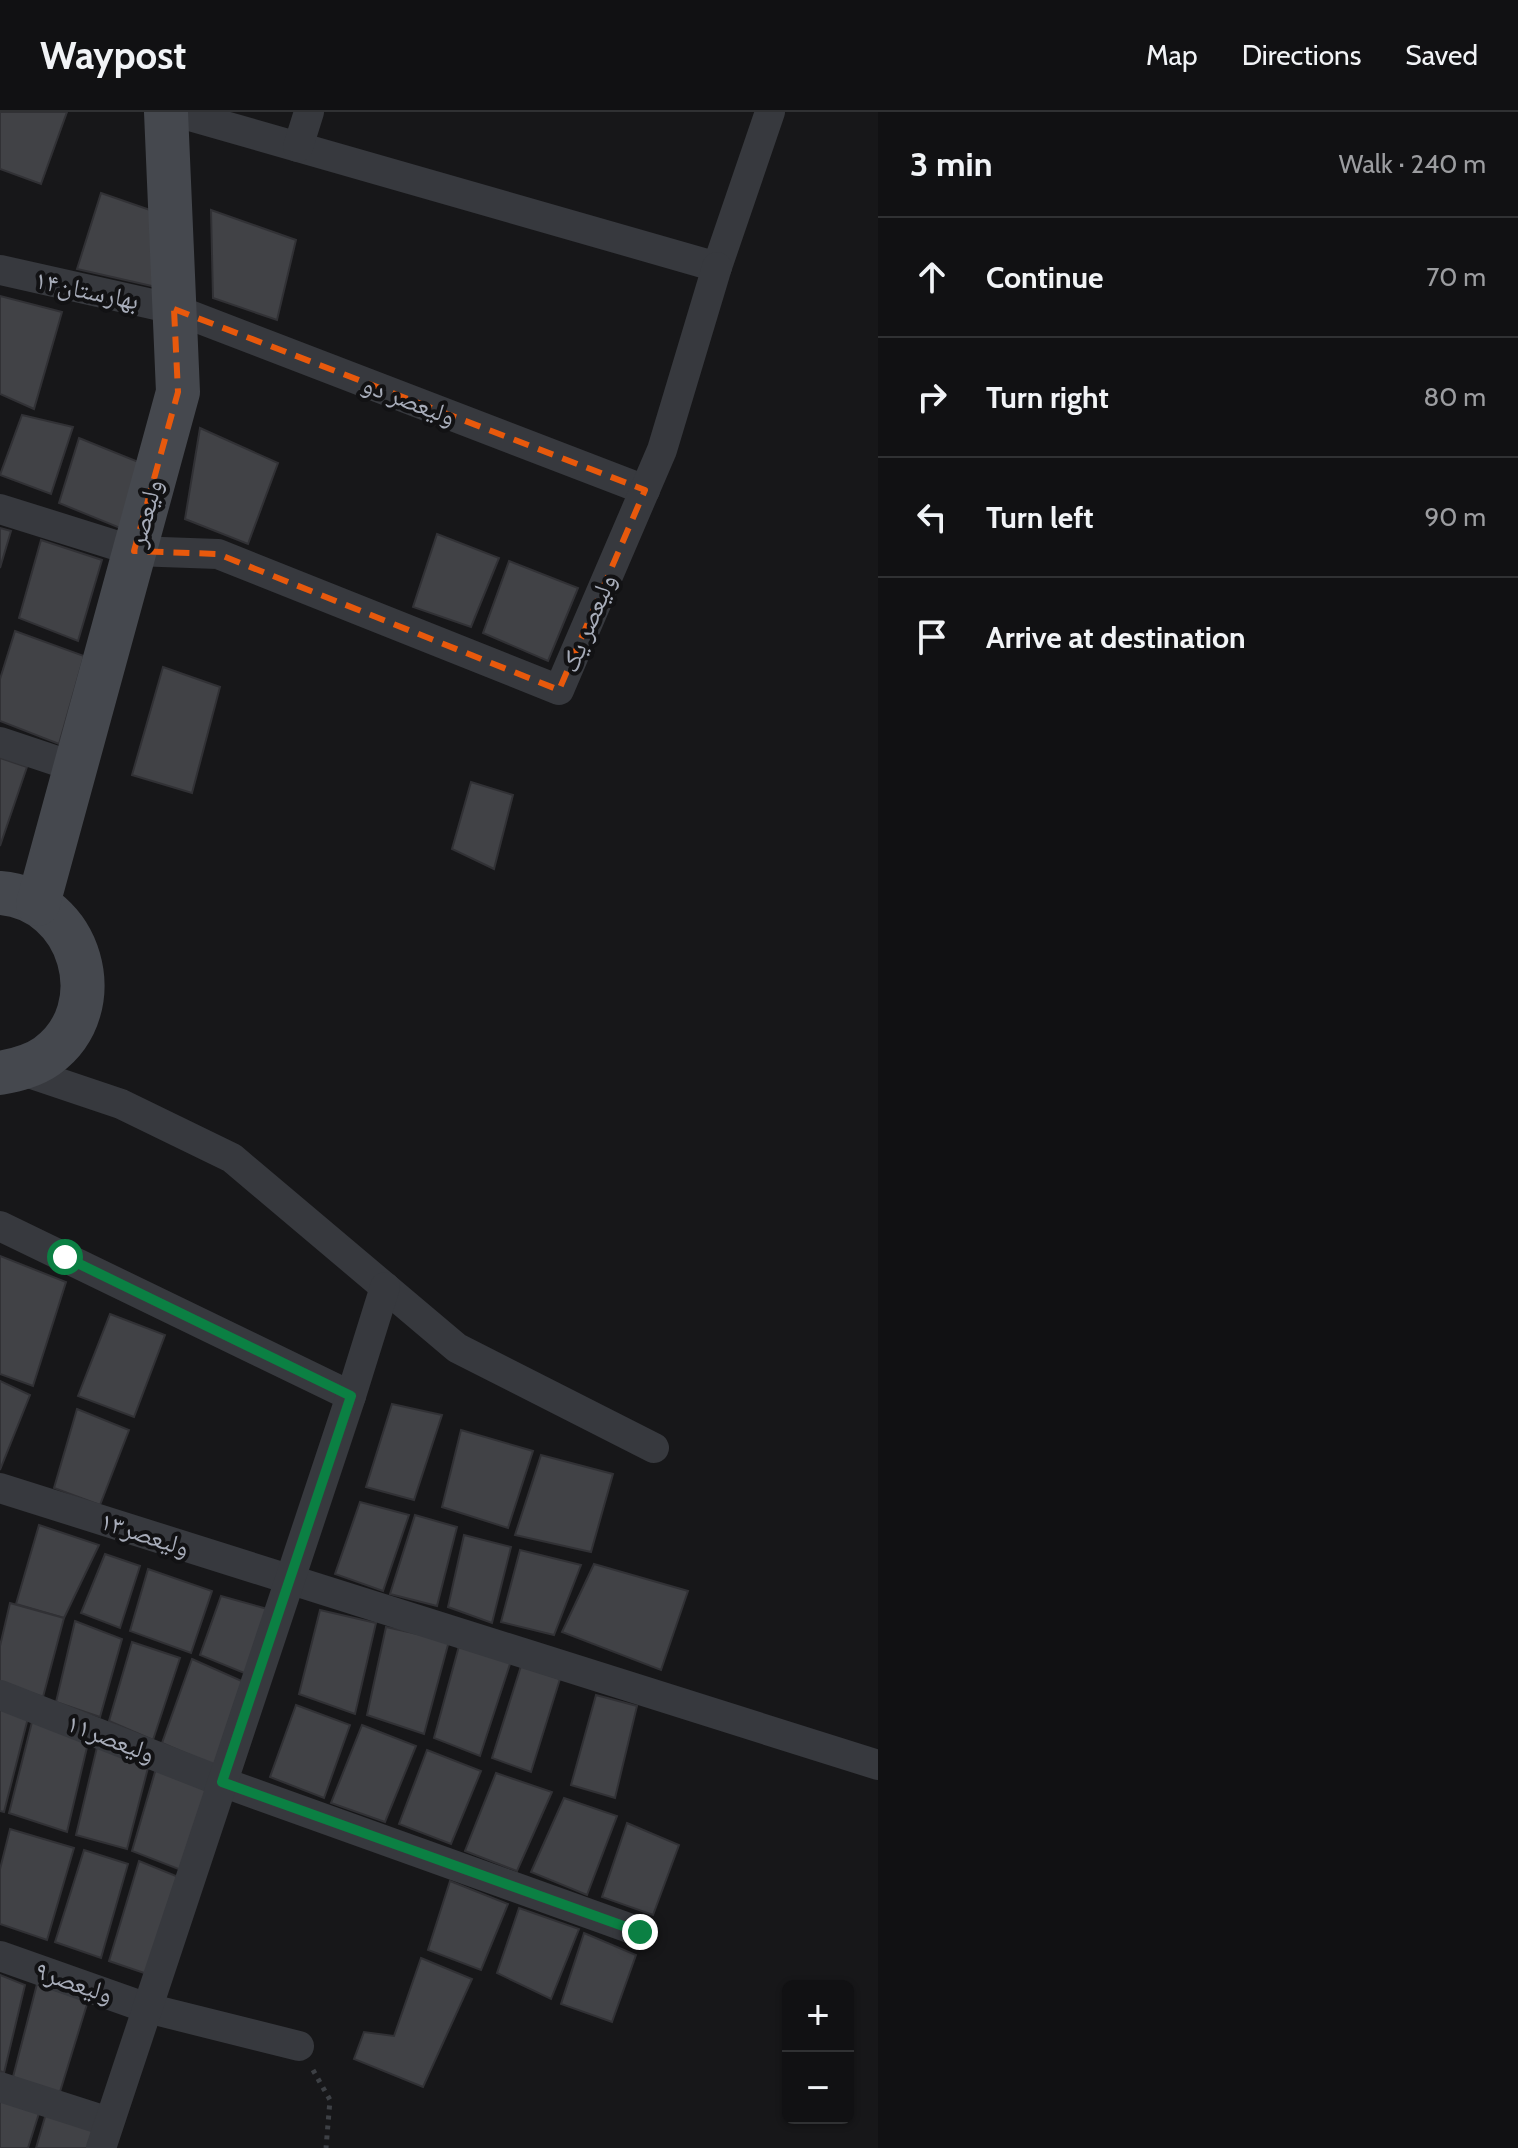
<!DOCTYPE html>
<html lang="en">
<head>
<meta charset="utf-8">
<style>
	body { margin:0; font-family:Cabin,"Noto Naskh Arabic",sans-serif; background:#1e1f21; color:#f1f3f6 }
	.controls { position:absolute; right:24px; bottom:24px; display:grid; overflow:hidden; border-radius:12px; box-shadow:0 2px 6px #0004 }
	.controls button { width:72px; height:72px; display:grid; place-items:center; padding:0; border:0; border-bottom:2px solid #303133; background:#111113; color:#f1f3f6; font:40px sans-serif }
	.stop { position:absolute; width:24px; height:24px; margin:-18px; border:6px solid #0b8043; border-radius:50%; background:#fff }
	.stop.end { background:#0b8043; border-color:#fff; box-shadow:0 2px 8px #0008 }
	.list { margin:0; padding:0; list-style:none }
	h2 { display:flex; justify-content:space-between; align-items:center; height:104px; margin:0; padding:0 32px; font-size:34px }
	h2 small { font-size:26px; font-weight:400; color:#9c9da0 }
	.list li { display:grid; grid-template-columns:52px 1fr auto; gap:24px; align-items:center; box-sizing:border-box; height:120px; padding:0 32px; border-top:2px solid #303133 }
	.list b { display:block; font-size:30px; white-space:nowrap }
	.list em { font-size:26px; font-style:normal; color:#9c9da0 }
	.icon { flex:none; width:44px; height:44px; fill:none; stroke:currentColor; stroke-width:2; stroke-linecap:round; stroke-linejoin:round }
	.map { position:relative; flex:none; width:878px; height:2036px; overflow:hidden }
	header { display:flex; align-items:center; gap:48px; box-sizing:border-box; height:112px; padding:0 40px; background:#111113; border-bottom:2px solid #303133 }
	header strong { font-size:38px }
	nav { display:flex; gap:44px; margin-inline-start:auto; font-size:28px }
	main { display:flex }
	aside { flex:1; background:#111113 }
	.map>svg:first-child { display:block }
	.building { fill:#414246; stroke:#313135; stroke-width:2 }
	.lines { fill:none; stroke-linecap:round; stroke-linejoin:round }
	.path { stroke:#3d4045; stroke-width:5; stroke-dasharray:4 6; stroke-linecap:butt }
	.street { stroke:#37393e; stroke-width:30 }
	.secondary { stroke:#45484e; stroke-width:44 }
	.route { stroke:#0b8043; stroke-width:10 }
	.marked { fill:none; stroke:#e8590c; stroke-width:6; stroke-dasharray:16 10; stroke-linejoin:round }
	.labels { text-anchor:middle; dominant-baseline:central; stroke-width:8; stroke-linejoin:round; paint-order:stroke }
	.street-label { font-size:26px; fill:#a8adba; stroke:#121214 }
</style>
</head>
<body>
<header>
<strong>Waypost</strong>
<nav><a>Map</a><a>Directions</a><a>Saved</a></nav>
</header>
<main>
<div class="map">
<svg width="878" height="2036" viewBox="0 0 878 2036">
	<rect width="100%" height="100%" fill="#171719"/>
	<g class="building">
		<polygon points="0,0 67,0 41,72 0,57"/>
		<polygon points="101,81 153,99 156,175 77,157"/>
		<polygon points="211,98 296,128 277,208 213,186"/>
		<polygon points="0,184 62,200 34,297 0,282"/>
		<polygon points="22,303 73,315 51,382 0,363"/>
		<polygon points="200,316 278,351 248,432 185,407"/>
		<polygon points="79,326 141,351 120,416 59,391"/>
		<polygon points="0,416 11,419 0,456"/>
		<polygon points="437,422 499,446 471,515 413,495"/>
		<polygon points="41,428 102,448 78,529 19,506"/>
		<polygon points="509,449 578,476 548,549 483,521"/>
		<polygon points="15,519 84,544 59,632 0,609 0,567"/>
		<polygon points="163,555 220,575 192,681 132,663"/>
		<polygon points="0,646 27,655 0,734"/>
		<polygon points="471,670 513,683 494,757 452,737"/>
		<polygon points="0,1144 66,1170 33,1274 0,1262"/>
		<polygon points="110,1202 165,1223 134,1305 78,1284"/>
		<polygon points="0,1269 30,1283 0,1358"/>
		<polygon points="392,1292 442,1303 414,1388 366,1375"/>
		<polygon points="77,1297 129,1318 100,1393 54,1376"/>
		<polygon points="461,1318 533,1339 508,1416 442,1395"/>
		<polygon points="541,1343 613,1362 591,1440 515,1423"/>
		<polygon points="360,1390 409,1403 383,1479 335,1462"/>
		<polygon points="415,1403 457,1415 437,1494 390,1482"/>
		<polygon points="39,1413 99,1433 64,1506 16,1492"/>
		<polygon points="464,1423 511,1435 492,1511 448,1495"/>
		<polygon points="520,1438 581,1453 554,1523 501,1510"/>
		<polygon points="105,1442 140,1454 120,1516 81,1501"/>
		<polygon points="594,1452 688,1479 661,1558 562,1520"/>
		<polygon points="148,1457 212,1479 191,1541 130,1519"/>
		<polygon points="221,1484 271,1498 249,1563 200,1543"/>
		<polygon points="10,1491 64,1506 43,1585 0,1570 0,1534"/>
		<polygon points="320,1498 376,1511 355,1602 299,1582"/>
		<polygon points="75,1509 122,1527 100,1605 56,1590"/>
		<polygon points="386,1515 449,1529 424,1622 367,1603"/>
		<polygon points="132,1530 180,1546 153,1628 109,1609"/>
		<polygon points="459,1534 511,1549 480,1644 434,1626"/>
		<polygon points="192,1547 244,1570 217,1655 162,1631"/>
		<polygon points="521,1554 560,1567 531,1660 492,1646"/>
		<polygon points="596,1583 637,1594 615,1686 571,1673"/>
		<polygon points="296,1593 350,1613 324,1686 270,1665"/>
		<polygon points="0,1596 28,1606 4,1700 0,1699"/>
		<polygon points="33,1606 88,1631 67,1720 9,1701"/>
		<polygon points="362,1613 416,1634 385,1710 331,1691"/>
		<polygon points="98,1631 149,1652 127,1737 76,1723"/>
		<polygon points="427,1638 481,1659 451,1732 399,1712"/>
		<polygon points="157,1653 212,1673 181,1758 132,1739"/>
		<polygon points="496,1661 552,1680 517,1759 465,1739"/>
		<polygon points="564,1686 617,1704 587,1783 531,1760"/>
		<polygon points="627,1711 679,1733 653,1803 602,1785"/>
		<polygon points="10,1717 74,1736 47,1828 0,1812 0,1757"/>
		<polygon points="84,1738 128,1752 101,1846 55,1830"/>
		<polygon points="139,1749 181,1766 150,1863 109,1849"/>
		<polygon points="450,1769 508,1792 481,1858 428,1838"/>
		<polygon points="519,1796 579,1817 551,1887 497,1861"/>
		<polygon points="584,1821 636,1843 612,1910 561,1892"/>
		<polygon points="421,1846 472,1867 423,1975 354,1947 364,1920 394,1924"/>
		<polygon points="0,1863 25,1873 4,1961 0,1959"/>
		<polygon points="37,1872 88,1889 59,1983 13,1965"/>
		<polygon points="0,1982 41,1995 28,2036 0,2036"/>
		<polygon points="47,1998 102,2016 94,2036 36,2036"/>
	</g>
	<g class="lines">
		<polyline class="path" points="313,1958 330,1988 326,2036"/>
		<g class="street">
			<polyline points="176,0 717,155 770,0"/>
			<polyline points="298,35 309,0"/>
			<polyline points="0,158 174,197 645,378"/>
			<polyline points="0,397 134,439 218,442 559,578 662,338 717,155"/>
			<polyline points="0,630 75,655"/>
			<polyline points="20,958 121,992 232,1046 457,1236 654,1336"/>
			<polyline points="0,1114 351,1284"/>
			<polyline points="0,1376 878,1653"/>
			<polyline points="0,1583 222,1670 640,1820"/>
			<polyline points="0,1844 147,1896 299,1934"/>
			<polyline points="0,1975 109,2010"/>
			<polyline points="101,2036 351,1284 385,1175"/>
		</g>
		<g class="secondary">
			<path d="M0,781C81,787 113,896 47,944C33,954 16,958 0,961"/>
			<polyline points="38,792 178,280 166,0"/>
		</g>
	</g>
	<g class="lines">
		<polyline class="route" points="65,1145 351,1284 222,1670 640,1820"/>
	</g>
	<path class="marked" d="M174,197L645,378L559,578L218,442L134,439L178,280Z"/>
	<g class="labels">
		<g class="street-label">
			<text transform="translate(87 178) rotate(12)">بهارستان۱۴</text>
			<text transform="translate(409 288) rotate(21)">ولیعصر دو</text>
			<text transform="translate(145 401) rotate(-75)">ولیعصر</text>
			<text transform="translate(588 511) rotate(-67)">ولیعصر یک</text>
			<text transform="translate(145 1422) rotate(18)">ولیعصر۱۳</text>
			<text transform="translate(111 1626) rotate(21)">ولیعصر۱۱</text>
			<text transform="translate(74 1870) rotate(19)">ولیعصر۹</text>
		</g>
	</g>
</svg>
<div class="controls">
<button>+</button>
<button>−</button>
</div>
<div class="stop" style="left:65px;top:1145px"></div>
<div class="stop end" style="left:640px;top:1820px"></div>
</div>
<aside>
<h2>3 min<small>Walk · 240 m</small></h2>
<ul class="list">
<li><svg class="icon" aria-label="ahead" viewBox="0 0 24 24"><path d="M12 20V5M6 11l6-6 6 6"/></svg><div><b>Continue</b></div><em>70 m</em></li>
<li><svg class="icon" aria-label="right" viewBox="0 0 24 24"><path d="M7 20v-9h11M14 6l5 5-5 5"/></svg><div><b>Turn right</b></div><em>80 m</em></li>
<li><svg class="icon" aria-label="left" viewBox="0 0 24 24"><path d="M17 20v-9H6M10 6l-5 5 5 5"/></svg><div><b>Turn left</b></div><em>90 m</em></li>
<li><svg class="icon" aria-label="arrive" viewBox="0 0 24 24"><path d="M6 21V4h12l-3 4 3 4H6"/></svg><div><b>Arrive at destination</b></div></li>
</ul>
</aside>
</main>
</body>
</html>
